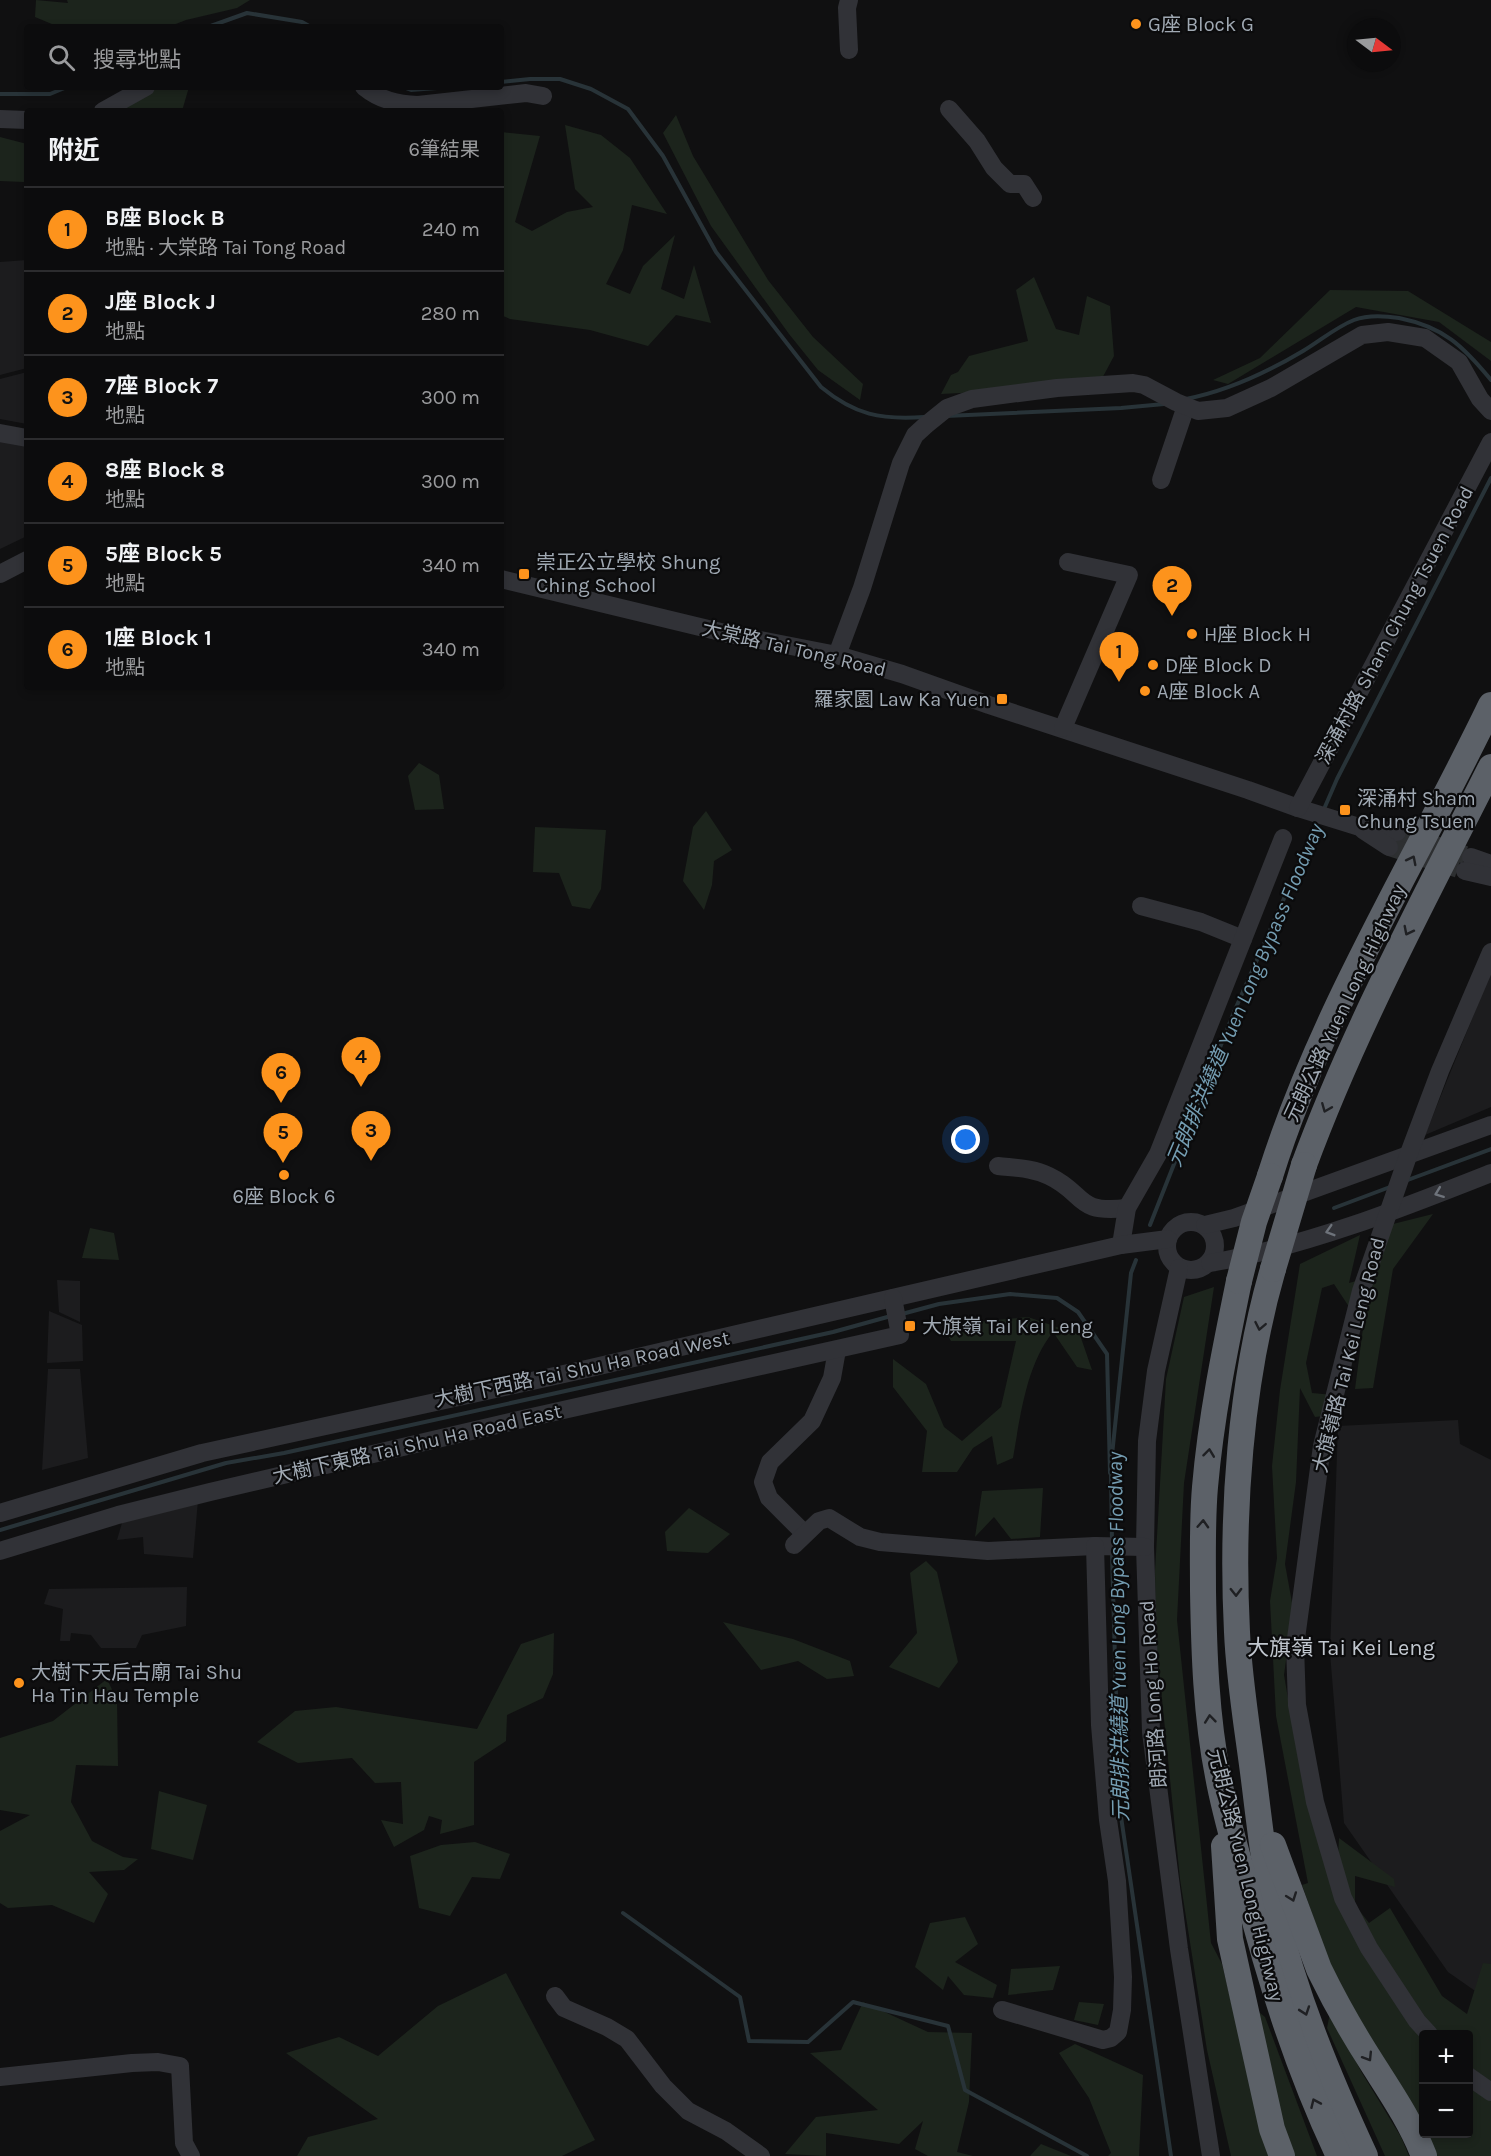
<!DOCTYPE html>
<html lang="zh-TW">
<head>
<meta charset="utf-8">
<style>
	body { margin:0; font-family:Karla,"Noto Sans TC",sans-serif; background:#1a1a1b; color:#f1f3f6 }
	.controls { position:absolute; right:18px; bottom:18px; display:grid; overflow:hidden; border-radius:6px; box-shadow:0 3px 9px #0003 }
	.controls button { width:54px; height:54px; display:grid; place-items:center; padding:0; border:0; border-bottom:2px solid #2c2c2e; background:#0c0c0d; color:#f1f3f6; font:30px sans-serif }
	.compass { position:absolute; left:1347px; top:18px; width:54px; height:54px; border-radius:50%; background:#0c0c0d; box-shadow:0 3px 9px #0003; rotate:106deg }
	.you { position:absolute; left:966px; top:1140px; width:21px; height:21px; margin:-15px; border:4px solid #fff; border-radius:50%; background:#1a73e8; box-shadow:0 0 0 9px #1a73e833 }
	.badge { display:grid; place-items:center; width:39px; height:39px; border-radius:50%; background:#fd931c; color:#111; font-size:20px; font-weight:700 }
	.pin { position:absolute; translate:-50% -50px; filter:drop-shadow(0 2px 3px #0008) }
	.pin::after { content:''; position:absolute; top:32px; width:21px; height:18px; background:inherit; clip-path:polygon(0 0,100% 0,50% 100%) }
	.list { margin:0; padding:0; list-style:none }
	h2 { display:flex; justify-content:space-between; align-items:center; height:78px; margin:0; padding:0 24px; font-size:26px }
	h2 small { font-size:20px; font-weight:400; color:#9a9b9d }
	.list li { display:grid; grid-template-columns:39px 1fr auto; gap:18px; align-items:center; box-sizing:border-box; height:84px; padding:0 24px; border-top:2px solid #2c2c2e }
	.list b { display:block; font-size:22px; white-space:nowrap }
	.list p { margin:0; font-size:20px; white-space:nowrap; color:#9a9b9d }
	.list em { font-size:20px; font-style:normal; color:#9a9b9d }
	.icon { flex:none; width:33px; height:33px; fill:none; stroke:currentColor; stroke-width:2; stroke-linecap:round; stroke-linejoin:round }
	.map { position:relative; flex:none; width:1491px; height:2156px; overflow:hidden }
	.search { position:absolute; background:#0c0c0d; box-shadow:0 3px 9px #0003; left:24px; top:24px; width:480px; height:66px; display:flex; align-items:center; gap:15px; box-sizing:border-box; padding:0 21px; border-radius:6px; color:#9a9b9d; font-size:22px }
	.panel { position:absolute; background:#0c0c0d; box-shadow:0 3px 9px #0003; left:24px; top:108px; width:480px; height:582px; border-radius:6px }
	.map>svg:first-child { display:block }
	.built { fill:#1c1c1e }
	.green { fill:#1c241c }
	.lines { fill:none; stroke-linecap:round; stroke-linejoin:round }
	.stream { stroke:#283338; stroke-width:4 }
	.minor-tunnel { stroke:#2d2f31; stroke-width:18; stroke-dasharray:18 9; stroke-linecap:butt }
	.minor { stroke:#313237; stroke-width:18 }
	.highway { stroke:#5c6168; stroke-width:26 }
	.highway-bridge { stroke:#5c6168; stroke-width:26 }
	.oneway { stroke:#1f2023 }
	.oneway2 { stroke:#6e737b }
	.poi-dot { fill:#fd931c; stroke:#0b0b0c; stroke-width:2 }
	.labels { text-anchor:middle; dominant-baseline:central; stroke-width:4.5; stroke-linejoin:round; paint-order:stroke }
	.poi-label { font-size:20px; fill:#a0a9b3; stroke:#0b0b0c; text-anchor:start }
	.street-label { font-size:20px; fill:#a0a9b3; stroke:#0b0b0c }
	.water-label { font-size:21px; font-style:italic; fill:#749db2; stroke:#0b0b0c }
	.quarter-label { font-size:22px; fill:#c1c7cf; stroke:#0b0b0c }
</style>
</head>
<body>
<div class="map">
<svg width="1491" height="2156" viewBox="0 0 1491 2156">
	<rect width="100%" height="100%" fill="#101011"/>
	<g class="built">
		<polygon points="27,260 27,368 0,375 0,262"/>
		<polygon points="27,372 27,424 0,419 0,379"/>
		<polygon points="0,440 27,445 27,536 0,549"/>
		<polygon points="1491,972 1491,1107 1425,1135"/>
		<polygon points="57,1280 80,1281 80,1322 59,1312"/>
		<polygon points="49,1311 82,1325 83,1361 47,1363"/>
		<polygon points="48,1369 80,1369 88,1458 42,1470"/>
		<polygon points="1458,1420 1460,1444 1491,1460 1491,2002 1448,1972 1344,1823 1330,1653 1338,1426"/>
		<polygon points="198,1500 193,1558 144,1554 143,1537 117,1540 124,1516"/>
		<polygon points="187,1587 186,1626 142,1635 136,1648 101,1648 91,1635 71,1633 70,1641 60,1641 63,1609 44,1604 49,1589"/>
	</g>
	<g class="green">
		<polygon points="36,0 68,3 67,0 250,0 237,8 186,20 168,27 59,27 35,17"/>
		<polygon points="159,87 189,87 182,111 117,111"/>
		<polygon points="676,115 693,156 768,280 813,337 863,384 860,400 818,370 789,334 711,226 663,133"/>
		<polygon points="565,125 601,135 630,158 667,214 632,205 623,250 606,284 630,294 643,266 675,235 661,289 684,299 694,265 711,323 676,315 648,346 590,330 510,319 501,315 501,132 540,136 515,222 532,231 567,212 593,207 575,189"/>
		<polygon points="0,137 27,144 27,178 24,182 0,181"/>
		<polygon points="1034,277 1056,329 1079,335 1087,296 1110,306 1114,356 1098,386 941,394 951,375 958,372 969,356 1028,341 1016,290"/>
		<polygon points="1330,290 1408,291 1491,342 1491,361 1439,322 1356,307 1228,384 1213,380 1260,358"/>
		<polygon points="419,763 439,775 444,809 415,810 408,776"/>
		<polygon points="706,811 732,850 714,861 712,885 704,910 683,881 693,827"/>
		<polygon points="535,827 606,830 601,889 590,909 572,906 559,873 533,872"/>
		<polygon points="1433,1214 1393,1269 1373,1388 1355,1389 1363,1328 1334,1284 1322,1288 1306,1363 1312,1393 1334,1395 1334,1415 1315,1417 1300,1388 1296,1482 1285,1564 1293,1608 1284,1675 1291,1716 1338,1857 1339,1838 1394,1879 1395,1887 1355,1876 1355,1905 1369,1923 1390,1908 1442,1996 1467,2014 1483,1963 1491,1964 1491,2156 1434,2156 1426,2134 1468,2134 1468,2034 1424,2034 1423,2129 1347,2000 1331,1967 1302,1885 1308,1883 1276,1716 1270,1601 1277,1558 1272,1466 1280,1390 1300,1264 1360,1235 1349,1283 1374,1276 1393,1224"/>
		<polygon points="90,1228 114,1233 119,1260 82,1258"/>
		<polygon points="1214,1287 1184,1483 1177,1620 1211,1943 1222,1964 1262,2131 1271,2156 1231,2156 1207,2050 1180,1879 1156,1639 1155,1571 1166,1379 1184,1297"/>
		<path d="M1028,1317L1080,1335L1092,1370L1077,1367L1053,1332C1026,1365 1020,1418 1013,1458L997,1465L992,1436L973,1448L957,1472H922L927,1431L893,1387V1359L926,1384L944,1427L962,1441L1001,1407L1016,1341H951L942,1325Z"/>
		<polygon points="1043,1488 1040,1537 1011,1539 994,1517 975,1537 982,1491"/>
		<polygon points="689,1508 730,1534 708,1553 667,1551 665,1532"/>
		<polygon points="926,1561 937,1572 958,1662 939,1688 889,1667 917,1633 910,1573"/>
		<polygon points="723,1622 793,1639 850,1661 854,1676 827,1679 798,1661 761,1670"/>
		<polygon points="554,1633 553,1674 543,1698 507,1715 506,1741 474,1762 474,1825 440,1834 442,1820 429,1816 424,1830 394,1847 381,1820 403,1824 401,1782 375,1783 352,1758 298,1763 257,1742 295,1711 336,1707 477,1729 521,1644"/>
		<polygon points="107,1679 117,1700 118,1766 76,1765 71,1802 92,1841 123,1857 138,1859 124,1870 89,1872 108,1894 94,1923 52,1905 8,1908 0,1903 0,1831 30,1815 0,1810 0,1738 53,1721"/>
		<polygon points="159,1791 207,1805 193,1860 151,1849"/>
		<polygon points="475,1842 510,1854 500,1879 472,1877 450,1916 419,1908 410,1856 441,1845"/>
		<polygon points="965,1917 978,1944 955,1962 997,1985 993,1998 964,1995 948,1976 943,1990 915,1967 930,1923"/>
		<polygon points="1060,1966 1053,1990 1008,1995 1011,1969"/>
		<polygon points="506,1973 595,2140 562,2156 297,2156 308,2137 378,2119 286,2053 339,2037 378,2056 438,2006"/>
		<polygon points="863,2002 928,2032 972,2033 969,2102 957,2152 973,2156 928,2156 915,2149 923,2121 899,2144 826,2133 826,2156 785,2154 816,2117 878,2110 810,2053 841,2050"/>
		<polygon points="1079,2002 1104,2004 1098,2025 1074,2020"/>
		<polygon points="1254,2008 1265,2017 1317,2156 1291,2156"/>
		<polygon points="1330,2013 1362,2073 1401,2137 1409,2156 1385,2156 1327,2028"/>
		<polygon points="1075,2044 1143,2075 1139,2156 1108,2156 1111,2153 1089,2098 1059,2053"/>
		<polygon points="1041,2144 1071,2156 1030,2156"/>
	</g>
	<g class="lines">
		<g class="stream">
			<polyline points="208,27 247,13 302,22 311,27"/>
			<path d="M501,82L530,79H560L591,89L628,109L663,156L716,252L821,387C855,415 881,420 924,417"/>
			<polyline points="403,87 411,90 450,87"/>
			<polyline points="0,94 50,94 67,87"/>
			<path d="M1186,399C1228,391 1266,373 1303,351C1320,341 1336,327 1354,320C1367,315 1386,316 1399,318C1444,327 1463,346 1491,380"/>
			<polyline points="946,416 1121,408 1164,404"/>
			<polyline points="1324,809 1337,779 1491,478"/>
			<polyline points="1405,1181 1491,1149"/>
			<polyline points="1334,1208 1390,1187"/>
			<polyline points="1150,1225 1234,1012 1319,819"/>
			<polyline points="902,1314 939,1304 1010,1294 1057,1298 1078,1312 1107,1354 1110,1473"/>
			<polyline points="1112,1455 1131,1273 1136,1260"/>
			<polyline points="1111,1472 1112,1542"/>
			<polyline points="0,1530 226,1463 284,1453 833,1332 891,1316"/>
			<polyline points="1112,1553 1119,1803 1171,2156"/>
			<polyline points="623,1913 740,1997 749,2041 808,2042 853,2002 948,2026 965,2090 1087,2156"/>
		</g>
		<g class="minor-tunnel">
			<polyline points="1397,832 1471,857"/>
			<polyline points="1389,847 1465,871"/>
		</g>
		<g class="minor">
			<polyline points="849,50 847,8 849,0"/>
			<path d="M364,87C380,100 397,104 418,105L526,93L543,96"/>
			<polyline points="949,109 977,141 994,168 1010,184 1024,184 1033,198"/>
			<polyline points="103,111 146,87"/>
			<polyline points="0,119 27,120"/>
			<polyline points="0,433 27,438"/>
			<polyline points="1161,480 1186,406"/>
			<polyline points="0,574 27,560"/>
			<polyline points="501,579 729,634 837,655 902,674 989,705 1248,790 1298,808 1356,826 1397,832"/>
			<polyline points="837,655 862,588 901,463 915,435 926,425 947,408 972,399 1057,388 1133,383 1144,385 1176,402 1198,411 1227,408 1271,388 1362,335 1388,332 1425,338 1459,362 1480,399 1491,411"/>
			<polyline points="1063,728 1129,575 1068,562"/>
			<polyline points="1298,808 1491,442"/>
			<polyline points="1363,830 1389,847"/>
			<polyline points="1471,857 1491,864"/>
			<polyline points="1465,871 1491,877"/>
			<polyline points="1141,906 1201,922 1243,939"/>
			<path d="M998,1166C1015,1168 1033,1168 1049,1176C1087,1194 1074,1214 1127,1208"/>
			<circle cx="1191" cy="1246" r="24"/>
			<polyline points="1205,1225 1234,1218 1491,1125"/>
			<polyline points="1121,1245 1127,1208 1158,1154 1283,838"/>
			<path d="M1210,1263C1307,1246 1400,1209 1491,1173"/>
			<polyline points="1179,1268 1156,1371 1147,1441 1145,1547 1151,1732 1179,1949 1211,2156"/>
			<polyline points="0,1513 202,1453 582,1370 1121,1245 1168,1239"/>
			<polyline points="804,1533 769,1498 763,1482 770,1462 812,1421 832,1378 837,1350"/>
			<polyline points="794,1545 819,1521 829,1518 860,1537 880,1542 988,1551 1095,1546 1145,1547"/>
			<polyline points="0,1551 118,1515 210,1492 514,1421 900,1335 893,1298"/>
			<polyline points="555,1996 564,2008 607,2027 627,2039 663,2086 688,2111 726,2131 761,2156"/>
			<polyline points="1002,2010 1103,2040 1111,2038 1118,2032 1122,2010 1123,1977 1117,1881 1108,1820 1100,1725 1095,1546"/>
			<polyline points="1429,2034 1417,2021 1369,1948 1343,1898 1315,1802 1297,1705 1295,1646 1322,1446 1361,1291 1408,1156 1440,1071 1491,952"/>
			<polyline points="1468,2076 1491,2092"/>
			<polyline points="0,2077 132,2063 158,2062 180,2066 184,2143 191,2156"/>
		</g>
		<g class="highway">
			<path d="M1304,1165C1355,1027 1425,898 1491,767"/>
			<path d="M1270,1176C1322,1010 1416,861 1491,705"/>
			<path d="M1273,1269C1240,1383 1231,1514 1237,1632C1239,1679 1247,1726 1253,1772C1259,1818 1263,1863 1274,1908C1294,1993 1328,2076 1365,2156"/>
			<path d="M1239,1281C1225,1349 1211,1417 1205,1487C1202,1521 1203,1556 1203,1591C1204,1652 1206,1716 1218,1776C1225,1815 1237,1853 1247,1891C1270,1982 1298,2070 1339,2156"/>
			<path d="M1273,1845L1319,1969C1335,2002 1352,2032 1372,2063C1391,2093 1411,2122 1424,2156"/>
			<polyline points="1224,1846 1230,1939 1272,2129 1282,2156"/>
		</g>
		<g class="highway-bridge">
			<polyline points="1273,1269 1304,1165"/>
			<polyline points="1239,1281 1254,1222 1270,1176"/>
		</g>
	</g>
	<defs><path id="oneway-chevron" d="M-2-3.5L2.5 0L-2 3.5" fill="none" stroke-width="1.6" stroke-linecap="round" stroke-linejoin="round" transform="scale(1.5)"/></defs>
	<g class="oneway">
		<use href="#oneway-chevron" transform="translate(1412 860) rotate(-63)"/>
		<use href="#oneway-chevron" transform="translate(1408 931) rotate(117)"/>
		<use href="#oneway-chevron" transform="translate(1326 1108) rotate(112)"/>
		<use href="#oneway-chevron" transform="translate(1260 1326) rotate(101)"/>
		<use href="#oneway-chevron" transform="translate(1209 1453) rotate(-83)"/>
		<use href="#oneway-chevron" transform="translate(1203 1524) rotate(-87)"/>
		<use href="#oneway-chevron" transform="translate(1236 1592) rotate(89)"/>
		<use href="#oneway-chevron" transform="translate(1210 1719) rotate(-96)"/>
		<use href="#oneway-chevron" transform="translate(1292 1897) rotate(70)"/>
		<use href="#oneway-chevron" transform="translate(1305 2011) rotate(71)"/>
		<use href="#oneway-chevron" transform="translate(1368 2057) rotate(58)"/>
		<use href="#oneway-chevron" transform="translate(1315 2103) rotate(-114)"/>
	</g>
	<g class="oneway2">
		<use href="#oneway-chevron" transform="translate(1439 1193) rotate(159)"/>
		<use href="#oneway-chevron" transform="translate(1330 1231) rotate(163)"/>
	</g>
	<g class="poi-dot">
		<circle cx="1136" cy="24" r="6"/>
		<rect x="518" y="568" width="12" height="12" rx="3"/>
		<circle cx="1192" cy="634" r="6"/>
		<circle cx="1153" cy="665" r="6"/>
		<circle cx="1145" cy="691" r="6"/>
		<rect x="996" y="693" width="12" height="12" rx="3"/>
		<rect x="1339" y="804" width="12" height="12" rx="3"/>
		<circle cx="284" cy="1175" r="6"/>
		<rect x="904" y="1320" width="12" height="12" rx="3"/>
		<circle cx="19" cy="1683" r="6"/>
	</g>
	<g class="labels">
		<g class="poi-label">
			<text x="1148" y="24">G座 Block G</text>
			<text x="536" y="562">崇正公立學校 Shung<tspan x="536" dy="23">Ching School</tspan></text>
			<text x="1204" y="634">H座 Block H</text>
			<text x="1165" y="665">D座 Block D</text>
			<text x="1157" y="691">A座 Block A</text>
			<text x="990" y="699" text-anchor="end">羅家園 Law Ka Yuen</text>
			<text x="1357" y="798">深涌村 Sham<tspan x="1357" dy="23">Chung Tsuen</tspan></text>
			<text x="284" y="1196" text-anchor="middle">6座 Block 6</text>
			<text x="922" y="1326">大旗嶺 Tai Kei Leng</text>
			<text x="31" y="1672">大樹下天后古廟 Tai Shu<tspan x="31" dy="23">Ha Tin Hau Temple</tspan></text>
		</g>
		<g class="street-label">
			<text transform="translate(1395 625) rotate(-62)">深涌村路 Sham Chung Tsuen Road</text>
			<text transform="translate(794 649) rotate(13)">大棠路 Tai Tong Road</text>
			<text transform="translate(1345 1003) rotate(-65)">元朗公路 Yuen Long Highway</text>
			<text transform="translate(1349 1355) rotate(-76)">大旗嶺路 Tai Kei Leng Road</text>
			<text transform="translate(582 1369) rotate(-12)">大樹下西路 Tai Shu Ha Road West</text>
			<text transform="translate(417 1444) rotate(-13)">大樹下東路 Tai Shu Ha Road East</text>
			<text transform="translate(1153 1694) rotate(-94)">朗河路 Long Ho Road</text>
			<text transform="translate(1246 1875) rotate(76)">元朗公路 Yuen Long Highway</text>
		</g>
		<g class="water-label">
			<text transform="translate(1245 995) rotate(-67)">元朗排洪繞道 Yuen Long Bypass Floodway</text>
			<text transform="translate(1118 1637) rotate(-91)">元朗排洪繞道 Yuen Long Bypass Floodway</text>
		</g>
		<g class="quarter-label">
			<text x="1341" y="1648">大旗嶺 Tai Kei Leng</text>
		</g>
	</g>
</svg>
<div class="controls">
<button>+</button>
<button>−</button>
</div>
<svg class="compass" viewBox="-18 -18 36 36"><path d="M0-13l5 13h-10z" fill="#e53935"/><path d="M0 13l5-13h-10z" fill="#9a9b9d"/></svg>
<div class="you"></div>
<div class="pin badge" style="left:1119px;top:682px">1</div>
<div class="pin badge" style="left:1172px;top:616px">2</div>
<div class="pin badge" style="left:371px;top:1161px">3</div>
<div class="pin badge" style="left:361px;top:1087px">4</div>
<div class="pin badge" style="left:283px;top:1163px">5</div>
<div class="pin badge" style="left:281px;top:1103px">6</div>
<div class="search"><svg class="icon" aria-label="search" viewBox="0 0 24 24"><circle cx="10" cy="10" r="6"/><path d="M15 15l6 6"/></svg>搜尋地點</div>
<section class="panel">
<h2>附近<small>6筆結果</small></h2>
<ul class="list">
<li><span class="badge">1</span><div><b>B座 Block B</b><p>地點 · 大棠路 Tai Tong Road</p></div><em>240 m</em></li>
<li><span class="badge">2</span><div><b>J座 Block J</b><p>地點</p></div><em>280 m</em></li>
<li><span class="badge">3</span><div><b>7座 Block 7</b><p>地點</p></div><em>300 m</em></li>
<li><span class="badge">4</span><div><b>8座 Block 8</b><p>地點</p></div><em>300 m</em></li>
<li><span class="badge">5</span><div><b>5座 Block 5</b><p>地點</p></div><em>340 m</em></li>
<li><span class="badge">6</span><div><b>1座 Block 1</b><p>地點</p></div><em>340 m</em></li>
</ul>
</section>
</div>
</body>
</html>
